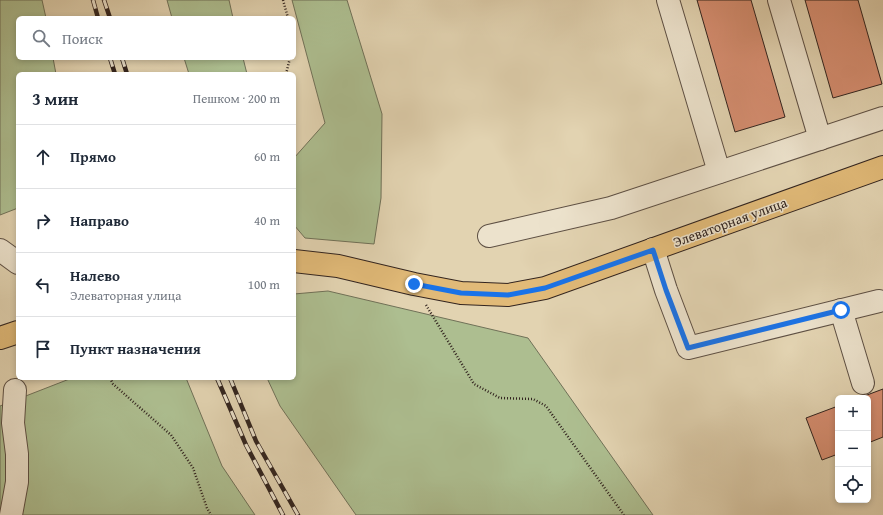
<!DOCTYPE html>
<html lang="ru">
<head>
<meta charset="utf-8">
<style>
	body { margin:0; font-family:"Gentium Book Plus",serif; background:#f2f2f3; color:#1f2937 }
	.controls { position:absolute; right:12px; bottom:12px; display:grid; overflow:hidden; border-radius:6px; box-shadow:0 2px 6px #0003 }
	.controls button { width:36px; height:36px; display:grid; place-items:center; padding:0; border:0; border-bottom:1px solid #e0e1e3; background:#fff; color:#1f2937; font:20px sans-serif }
	.stop { position:absolute; width:12px; height:12px; margin:-9px; border:3px solid #1a73e8; border-radius:50%; background:#fff }
	.stop.end { background:#1a73e8; border-color:#fff; box-shadow:0 1px 4px #0008 }
	.list { margin:0; padding:0; list-style:none }
	h2 { display:flex; justify-content:space-between; align-items:center; height:52px; margin:0; padding:0 16px; font-size:17px }
	h2 small { font-size:13px; font-weight:400; color:#747a83 }
	.list li { display:grid; grid-template-columns:26px 1fr auto; gap:12px; align-items:center; box-sizing:border-box; height:64px; padding:0 16px; border-top:1px solid #e0e1e3 }
	.list b { display:block; font-size:15px; white-space:nowrap }
	.list p { margin:0; font-size:13px; white-space:nowrap; color:#747a83 }
	.list em { font-size:13px; font-style:normal; color:#747a83 }
	.icon { flex:none; width:22px; height:22px; fill:none; stroke:currentColor; stroke-width:2; stroke-linecap:round; stroke-linejoin:round }
	.map { position:relative; flex:none; width:883px; height:515px; overflow:hidden }
	.search { position:absolute; background:#fff; box-shadow:0 2px 6px #0003; left:16px; top:16px; width:280px; height:44px; display:flex; align-items:center; gap:10px; box-sizing:border-box; padding:0 14px; border-radius:6px; color:#747a83; font-size:15px }
	.panel { position:absolute; background:#fff; box-shadow:0 2px 6px #0003; left:16px; top:72px; width:280px; height:308px; border-radius:6px }
	.map>svg:first-child { display:block }
	.green { fill:#adbe90; stroke:#707158 }
	.building { fill:#d68e71; stroke:#32241f }
	.lines { fill:none; stroke-linecap:round; stroke-linejoin:round }
	.minor-casing { stroke:#5e5044; stroke-width:24 }
	.major-casing { stroke:#32241f; stroke-width:24 }
	.path { stroke:#32241f; stroke-width:2.5; stroke-dasharray:1 2; stroke-linecap:butt }
	.minor { stroke:#ece2cc; stroke-width:22 }
	.major { stroke:#e1ba78; stroke-width:22 }
	.rail-casing { stroke:#32241f; stroke-width:4.5 }
	.rail { stroke:#ece2cc; stroke-width:3; stroke-dasharray:9; stroke-linecap:butt }
	.route { stroke:#1a73e8; stroke-width:5 }
	.labels { text-anchor:middle; dominant-baseline:central; stroke-width:3; stroke-linejoin:round; paint-order:stroke }
	.street-label { font-size:14px; fill:#32241f; stroke:#ece2cc }
</style>
</head>
<body>
<div class="map">
<svg width="883" height="515" viewBox="0 0 883 515">
	<rect width="100%" height="100%" fill="#e2d3b1"/>
	<filter id="stains"><feTurbulence type="fractalNoise" baseFrequency=".005" numOctaves="4"/><feColorMatrix values="0 0 0 0 .2 0 0 0 0 .09 0 0 0 0 .02 0 0 0 .5 -.17"/></filter>
	<radialGradient id="worn" r=".72"><stop offset=".6" stop-color="#630" stop-opacity="0"/><stop offset="1" stop-color="#630" stop-opacity=".3"/></radialGradient>
	<g class="green">
		<polygon points="0,0 42,0 46,18 18,18 18,58 53,58 56,74 18,74 18,208 0,215"/>
		<polygon points="167,0 229,0 233,18 172,18"/>
		<polygon points="292,0 347,0 382,114 381,198 374,244 305,238 294,225 294,158 325,123"/>
		<polygon points="184,58 243,58 247,74 189,74"/>
		<polygon points="328,291 528,338 653,515 356,515 280,406 267,378 294,378 294,294"/>
		<polygon points="72,378 186,378 222,466 255,515 0,515 0,406"/>
	</g>
	<g class="building">
		<polygon points="697,0 751,0 785,117 735,132"/>
		<polygon points="805,0 858,0 882,84 833,98"/>
		<polygon points="883,389 883,437 868,443 868,398 859,398"/>
		<polygon points="838,406 838,454 822,460 806,418"/>
	</g>
	<g class="lines">
		<g class="minor-casing">
			<g id="minor">
				<polyline points="668,0 719,172"/>
				<polyline points="779,0 820,139"/>
				<polyline points="489,236 611,208 883,118"/>
				<polyline points="653,249 666,290 688,348 879,301"/>
				<polyline points="0,250 18,263"/>
				<polyline points="841,310 863,383"/>
				<polyline points="11,515 17,482 17,454 13,423 15,390"/>
			</g>
		</g>
		<g class="major-casing">
			<g id="major">
				<polyline points="294,261 338,266 414,284 461,293 508,295 545,288 883,167"/>
				<polyline points="0,338 18,332"/>
			</g>
		</g>
		<g class="path">
			<polyline points="283,0 288,18"/>
			<polyline points="286,74 290,58"/>
			<polyline points="426,305 474,384 500,398 533,399 546,406 624,515"/>
			<polyline points="110,378 113,384 171,435 193,468 207,508 211,515"/>
		</g>
		<use href="#minor" class="minor"/>
		<use href="#major" class="major"/>
		<g class="rail-casing">
			<g id="rail">
				<polyline points="93,0 98,18"/>
				<polyline points="104,0 110,18"/>
				<polyline points="110,58 115,74"/>
				<polyline points="122,58 127,74"/>
				<polyline points="217,378 246,445 283,515"/>
				<polyline points="230,378 256,441 298,515"/>
			</g>
		</g>
		<use href="#rail" class="rail"/>
	</g>
	<g class="lines">
		<polyline class="route" points="414,284 461,293 508,295 545,288 653,250 666,290 688,348 841,310"/>
	</g>
	<g class="labels">
		<g class="street-label">
			<text transform="translate(730 222) rotate(-20)">Элеваторная улица</text>
		</g>
	</g>
	<rect width="100%" height="100%" filter="url(#stains)"/>
	<rect width="100%" height="100%" fill="url(#worn)"/>
</svg>
<div class="controls">
<button>+</button>
<button>−</button>
<button><svg class="icon" aria-label="locate" viewBox="0 0 24 24"><circle cx="12" cy="12" r="6"/><path d="M12 2v4M12 18v4M2 12h4M18 12h4"/></svg></button>
</div>
<div class="stop" style="left:841px;top:310px"></div>
<div class="stop end" style="left:414px;top:284px"></div>
<div class="search"><svg class="icon" aria-label="search" viewBox="0 0 24 24"><circle cx="10" cy="10" r="6"/><path d="M15 15l6 6"/></svg>Поиск</div>
<section class="panel">
<h2>3 мин<small>Пешком · 200 m</small></h2>
<ul class="list">
<li><svg class="icon" aria-label="ahead" viewBox="0 0 24 24"><path d="M12 20V5M6 11l6-6 6 6"/></svg><div><b>Прямо</b></div><em>60 m</em></li>
<li><svg class="icon" aria-label="right" viewBox="0 0 24 24"><path d="M7 20v-9h11M14 6l5 5-5 5"/></svg><div><b>Направо</b></div><em>40 m</em></li>
<li><svg class="icon" aria-label="left" viewBox="0 0 24 24"><path d="M17 20v-9H6M10 6l-5 5 5 5"/></svg><div><b>Налево</b><p>Элеваторная улица</p></div><em>100 m</em></li>
<li><svg class="icon" aria-label="arrive" viewBox="0 0 24 24"><path d="M6 21V4h12l-3 4 3 4H6"/></svg><div><b>Пункт назначения</b></div></li>
</ul>
</section>
</div>
</body>
</html>
